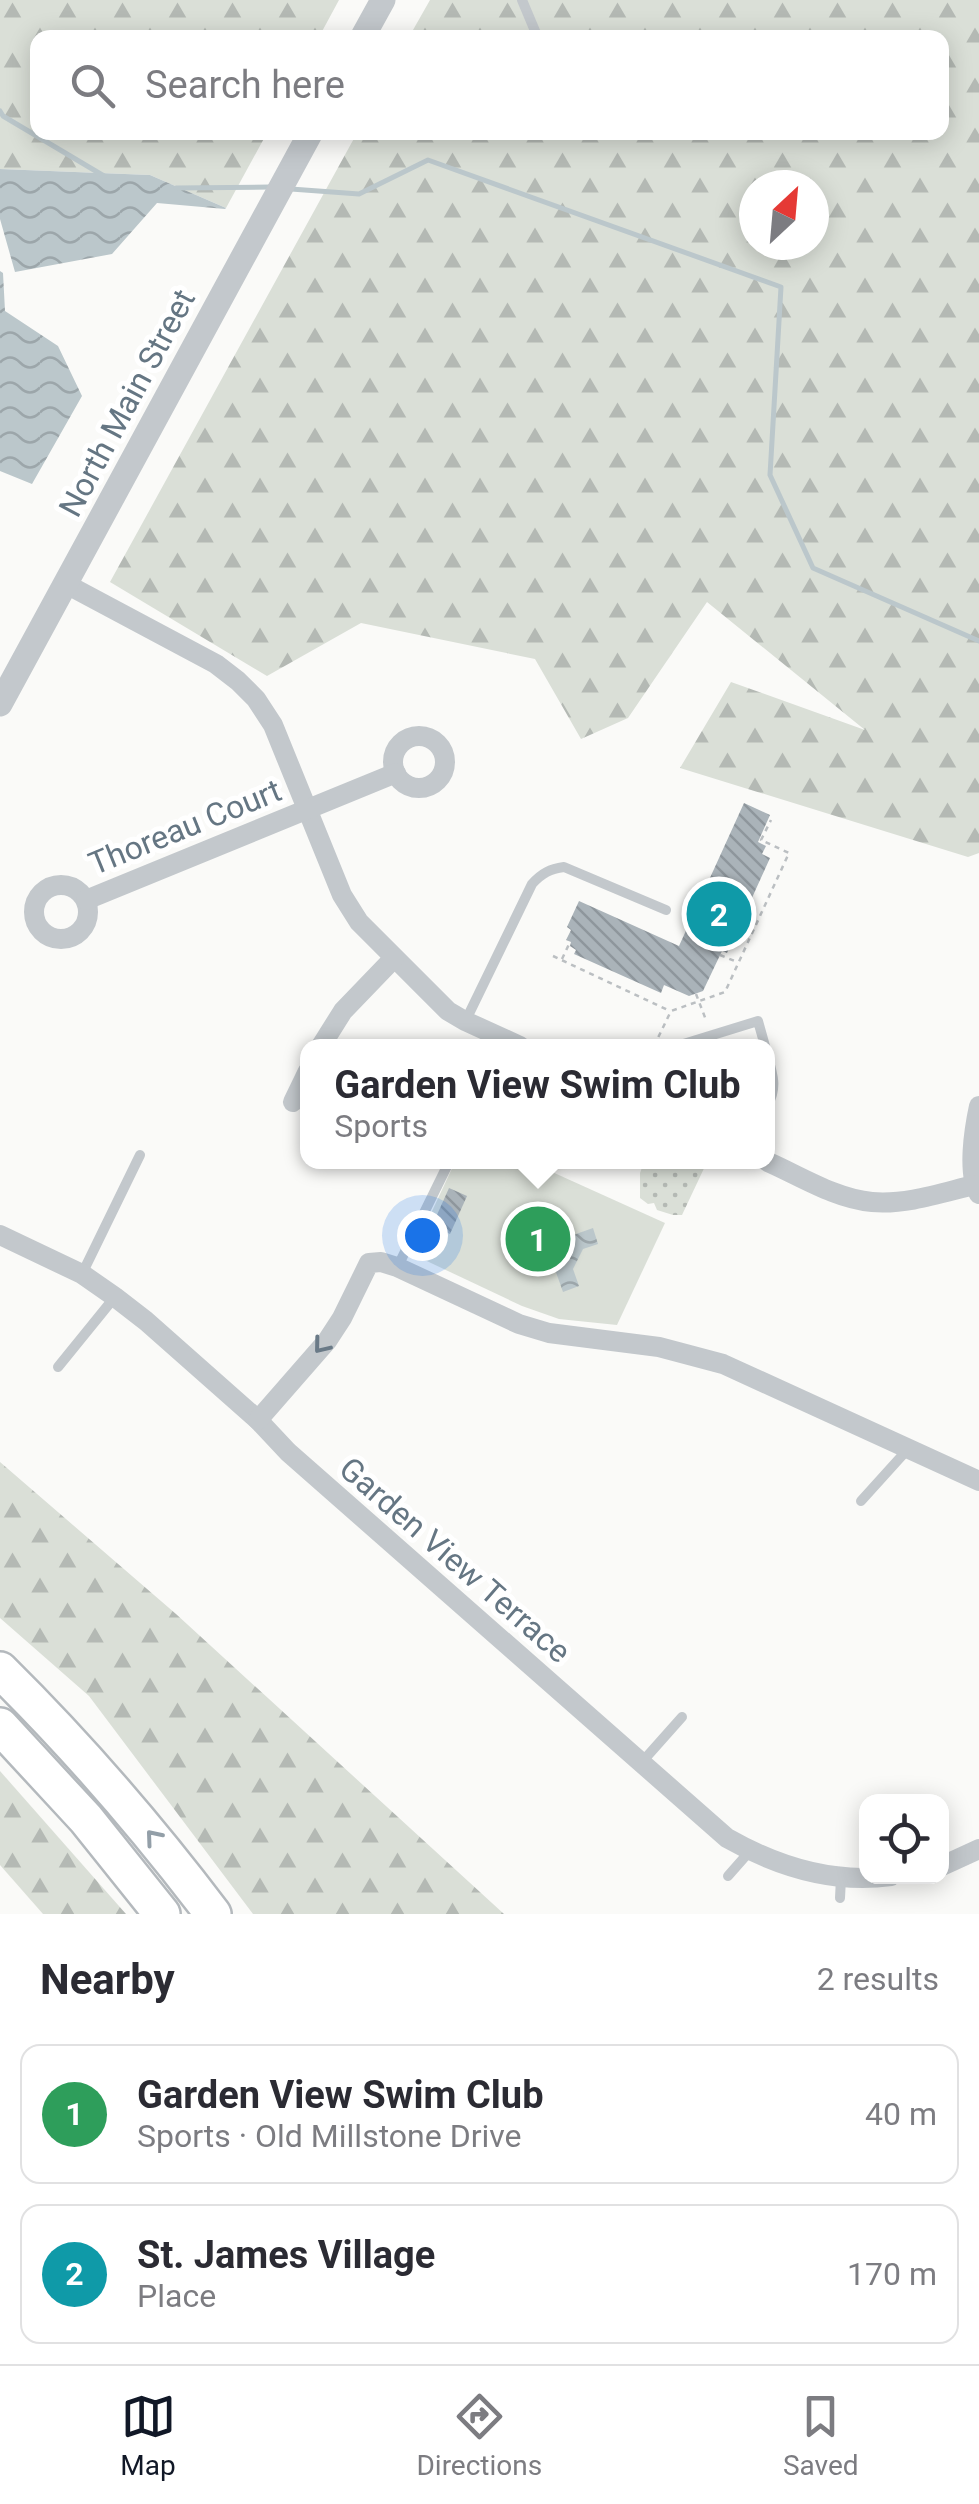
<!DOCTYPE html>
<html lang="en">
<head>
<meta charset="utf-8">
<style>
	body { margin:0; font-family:Roboto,sans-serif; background:#f2f2f3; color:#2b2b33 }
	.controls { position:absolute; right:30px; bottom:30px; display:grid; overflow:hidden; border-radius:20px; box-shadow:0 5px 25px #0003 }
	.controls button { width:90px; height:90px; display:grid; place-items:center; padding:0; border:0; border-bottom:2px solid #e1e1e2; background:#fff; color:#2b2b33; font:50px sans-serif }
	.compass { position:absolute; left:739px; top:170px; width:90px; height:90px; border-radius:50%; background:#fff; box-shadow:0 5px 25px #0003; rotate:26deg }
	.you { position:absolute; left:422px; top:1235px; width:35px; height:35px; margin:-25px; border:8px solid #fff; border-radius:50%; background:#1a73e8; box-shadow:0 0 0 15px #1a73e833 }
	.badge { display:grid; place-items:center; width:65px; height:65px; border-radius:50%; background:#111827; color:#fff; font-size:32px; font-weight:700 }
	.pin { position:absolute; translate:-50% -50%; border:5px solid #fff; box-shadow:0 2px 10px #0006 }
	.popup { position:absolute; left:300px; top:1039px; width:475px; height:130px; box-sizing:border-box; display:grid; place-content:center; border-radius:20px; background:#fff; filter:drop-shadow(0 2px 8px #0005); font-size:32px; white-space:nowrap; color:#7c7c81 }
	.popup b { font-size:38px; color:#2b2b33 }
	.popup::after { content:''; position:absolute; left:50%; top:100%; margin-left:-20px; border:20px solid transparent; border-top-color:#fff }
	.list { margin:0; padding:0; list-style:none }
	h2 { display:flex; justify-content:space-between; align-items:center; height:130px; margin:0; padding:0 40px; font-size:42px }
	h2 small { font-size:32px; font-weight:400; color:#7c7c81 }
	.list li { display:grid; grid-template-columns:65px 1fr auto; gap:30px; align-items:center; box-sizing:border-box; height:140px; margin:0 20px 20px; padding:0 20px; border:2px solid #e1e1e2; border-radius:20px }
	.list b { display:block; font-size:38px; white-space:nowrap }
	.list p { margin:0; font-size:32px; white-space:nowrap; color:#7c7c81 }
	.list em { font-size:32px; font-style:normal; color:#7c7c81 }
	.icon { flex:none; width:55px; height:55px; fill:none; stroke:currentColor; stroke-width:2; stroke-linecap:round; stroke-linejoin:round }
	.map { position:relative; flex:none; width:979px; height:1914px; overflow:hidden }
	.search { position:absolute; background:#fff; box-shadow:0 5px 25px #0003; left:30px; right:30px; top:30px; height:110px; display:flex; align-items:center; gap:25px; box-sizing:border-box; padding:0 35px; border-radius:20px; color:#7c7c81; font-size:38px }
	.sheet { height:450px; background:#fff }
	nav { display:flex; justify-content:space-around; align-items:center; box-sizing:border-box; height:140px; border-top:2px solid #e1e1e2; background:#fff; font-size:28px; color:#7c7c81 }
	nav a { display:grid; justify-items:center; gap:5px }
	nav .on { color:#111827 }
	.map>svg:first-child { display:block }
	.forest { fill:url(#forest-firs); fill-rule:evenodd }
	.park { fill:url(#park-dots) }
	.pitch { fill:#dadfd7 }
	.water { fill:url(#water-waves) }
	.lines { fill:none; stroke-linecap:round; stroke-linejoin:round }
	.stream { stroke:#bbc7cb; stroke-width:5 }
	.building { fill:url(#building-back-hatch) }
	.motorway-casing { stroke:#b4b9bd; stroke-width:40 }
	.path { stroke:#bbbfc2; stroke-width:2.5; stroke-dasharray:5 5; stroke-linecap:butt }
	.service { stroke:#c3c8cc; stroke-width:10 }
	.minor { stroke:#c3c8cc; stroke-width:20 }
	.tertiary { stroke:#c3c8cc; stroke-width:25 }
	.motorway { stroke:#fff; stroke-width:35 }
	.oneway { stroke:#6a7a87 }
	.oneway2 { stroke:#939fa8 }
	.labels { text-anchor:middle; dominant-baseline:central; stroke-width:10; stroke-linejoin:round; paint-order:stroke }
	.street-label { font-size:32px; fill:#657683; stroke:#fff }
</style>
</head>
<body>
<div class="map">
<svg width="979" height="1914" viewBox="0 0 979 1914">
	<defs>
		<pattern id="forest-firs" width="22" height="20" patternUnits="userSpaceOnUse" patternTransform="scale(2.5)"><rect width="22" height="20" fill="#dadfd7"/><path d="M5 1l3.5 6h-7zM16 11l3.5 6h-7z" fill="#b4b9b4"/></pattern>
		<pattern id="park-dots" width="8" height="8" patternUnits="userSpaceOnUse" patternTransform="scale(2.5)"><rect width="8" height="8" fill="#dadfd7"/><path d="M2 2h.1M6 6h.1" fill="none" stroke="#b4b9b4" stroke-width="1.8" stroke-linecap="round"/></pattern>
		<pattern id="water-waves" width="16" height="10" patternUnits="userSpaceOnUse" patternTransform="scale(2.5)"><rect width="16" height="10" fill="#bbc7cb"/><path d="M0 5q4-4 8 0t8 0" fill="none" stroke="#9ca6aa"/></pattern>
		<pattern id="building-back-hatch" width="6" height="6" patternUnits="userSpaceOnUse" patternTransform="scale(2.5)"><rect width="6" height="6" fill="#aab3b9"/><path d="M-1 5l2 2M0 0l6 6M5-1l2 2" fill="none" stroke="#8e969c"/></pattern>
	</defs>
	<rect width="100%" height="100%" fill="#fafaf8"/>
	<g class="forest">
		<polygon points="0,0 339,0 319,37 38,38 38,132 267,133 226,208 150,175 0,169"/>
		<path d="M430,0H979V853L968,857L680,768L731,682L865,730L707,602L628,718L581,739L535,659L361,623L267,676L110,582L357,133L942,132V38L409,37ZM754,185H814V245H754Z"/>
		<polygon points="0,1462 176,1614 504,1914 253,1914 89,1696 0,1618"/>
		<polygon points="0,1771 126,1914 43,1914 0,1865"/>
	</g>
	<polygon class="park" points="644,1162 707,1162 682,1215 673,1215 657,1210 654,1203 648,1204 640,1198 640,1173"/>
	<polygon class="pitch" points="455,1162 530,1162 665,1223 617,1325 559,1319 522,1306 412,1254"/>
	<g class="water">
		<polygon points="0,169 150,175 226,208 225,209 157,203 112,254 15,272 0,219"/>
		<polygon points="0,271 3,273 5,311 58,346 82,396 32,484 0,471"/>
		<polygon points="530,1221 536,1223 535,1226 562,1239 593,1228 598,1244 583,1249 573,1269 579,1286 563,1292 552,1261 524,1249 522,1251 517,1249"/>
	</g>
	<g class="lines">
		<g class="stream">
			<polyline points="0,111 3,116 104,176"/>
			<polyline points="176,188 270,187"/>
			<polyline points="291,189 359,194 428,160 781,287 770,475 813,568 979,641"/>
		</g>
	</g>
	<g class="building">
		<polygon points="744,803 770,815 758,842 766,846 762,854 770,858 727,953 722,951 703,991 689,996 664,985 661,993 574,954 576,950 570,946 571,942 566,940 571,930 567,927 579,901 679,946"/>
		<polygon points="449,1188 467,1196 450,1234 432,1226"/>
	</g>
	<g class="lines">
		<g class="motorway-casing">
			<g id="motorway">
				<path d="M0,1670C77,1746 147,1827 213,1914"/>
				<polyline points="0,1726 86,1819 162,1914"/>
			</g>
		</g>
		<g class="path">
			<polyline points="720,955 737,962"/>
			<polyline points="553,956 670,1011"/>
			<polyline points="562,959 570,942"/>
			<polyline points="696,994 706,1020"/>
			<polyline points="654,1046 671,1011 725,992 789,853 761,840 771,820"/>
			<polyline points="422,1258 436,1227"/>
		</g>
		<g class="service">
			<polyline points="522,0 538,38"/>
			<path d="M466,1020L532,884C542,873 550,869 564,867L666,910"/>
			<polyline points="677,1046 758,1021 765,1046"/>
			<path d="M768,1058C773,1075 777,1088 768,1104"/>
			<polyline points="398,1266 449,1162"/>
			<polyline points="82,1274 140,1155"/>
			<polyline points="58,1367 114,1298"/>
			<polyline points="861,1501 908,1449"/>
			<polyline points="642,1762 682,1717"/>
			<polyline points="728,1876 750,1851"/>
			<polyline points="840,1898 841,1878"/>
		</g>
		<g class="minor">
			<polyline points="66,584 216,664 238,681 256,699 273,725 342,895 359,922 448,1011 465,1021 520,1046"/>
			<circle cx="419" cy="762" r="26"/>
			<circle cx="61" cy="912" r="27"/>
			<polyline points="86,900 396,773"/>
			<polyline points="321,1046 343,1011 394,958"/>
			<polyline points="293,1102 308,1071"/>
			<path d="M979,1106C974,1129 967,1174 979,1194"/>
			<path d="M768,1162C800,1176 836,1199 872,1202C906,1205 941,1193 974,1185"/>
			<path d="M0,1235L82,1274L115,1297L146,1321L258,1420L288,1452L727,1838C778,1867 832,1884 891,1876"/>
			<polyline points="258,1420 327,1341 342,1318 369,1263 381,1262 397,1267 519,1324 549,1333 659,1347 723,1364 979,1481"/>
			<polyline points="942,1866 979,1849"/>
		</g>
		<g class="tertiary">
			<polyline points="362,38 383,0"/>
			<polyline points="0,704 311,132"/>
		</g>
		<use href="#motorway" class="motorway"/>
	</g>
	<defs><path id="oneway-chevron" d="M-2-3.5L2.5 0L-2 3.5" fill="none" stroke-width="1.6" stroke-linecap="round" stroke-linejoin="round" transform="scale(2.5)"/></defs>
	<use class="oneway" href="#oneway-chevron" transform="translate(321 1346) rotate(129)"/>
	<use class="oneway2" href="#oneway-chevron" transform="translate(153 1837) rotate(-130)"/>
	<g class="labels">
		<g class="street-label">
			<text transform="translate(127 403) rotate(-62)">North Main Street</text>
			<text transform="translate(185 827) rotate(-22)">Thoreau Court</text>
			<text transform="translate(455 1560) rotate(41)">Garden View Terrace</text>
		</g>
	</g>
</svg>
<div class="controls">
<button><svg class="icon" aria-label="locate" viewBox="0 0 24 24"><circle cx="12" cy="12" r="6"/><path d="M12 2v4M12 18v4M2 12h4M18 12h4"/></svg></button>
</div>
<svg class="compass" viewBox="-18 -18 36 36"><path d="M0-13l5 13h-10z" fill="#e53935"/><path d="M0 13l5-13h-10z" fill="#7c7c81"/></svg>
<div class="you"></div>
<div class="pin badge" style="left:538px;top:1239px;background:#2e9e5b">1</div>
<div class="popup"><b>Garden View Swim Club</b>Sports</div>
<div class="pin badge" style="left:719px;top:914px;background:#0f9aa8">2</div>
<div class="search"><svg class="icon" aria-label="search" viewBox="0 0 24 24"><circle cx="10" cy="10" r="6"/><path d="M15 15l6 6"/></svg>Search here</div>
</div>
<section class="sheet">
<h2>Nearby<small>2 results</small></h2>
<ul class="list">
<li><span class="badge" style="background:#2e9e5b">1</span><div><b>Garden View Swim Club</b><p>Sports · Old Millstone Drive</p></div><em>40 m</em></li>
<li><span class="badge" style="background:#0f9aa8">2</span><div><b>St. James Village</b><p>Place</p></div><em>170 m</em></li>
</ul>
</section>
<nav>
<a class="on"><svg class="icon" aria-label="map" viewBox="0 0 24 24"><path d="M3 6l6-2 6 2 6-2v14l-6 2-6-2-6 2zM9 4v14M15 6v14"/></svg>Map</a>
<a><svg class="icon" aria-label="directions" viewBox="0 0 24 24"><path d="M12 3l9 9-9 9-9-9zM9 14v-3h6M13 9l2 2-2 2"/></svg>Directions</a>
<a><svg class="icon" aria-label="saved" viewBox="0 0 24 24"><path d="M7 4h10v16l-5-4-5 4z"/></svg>Saved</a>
</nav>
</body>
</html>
